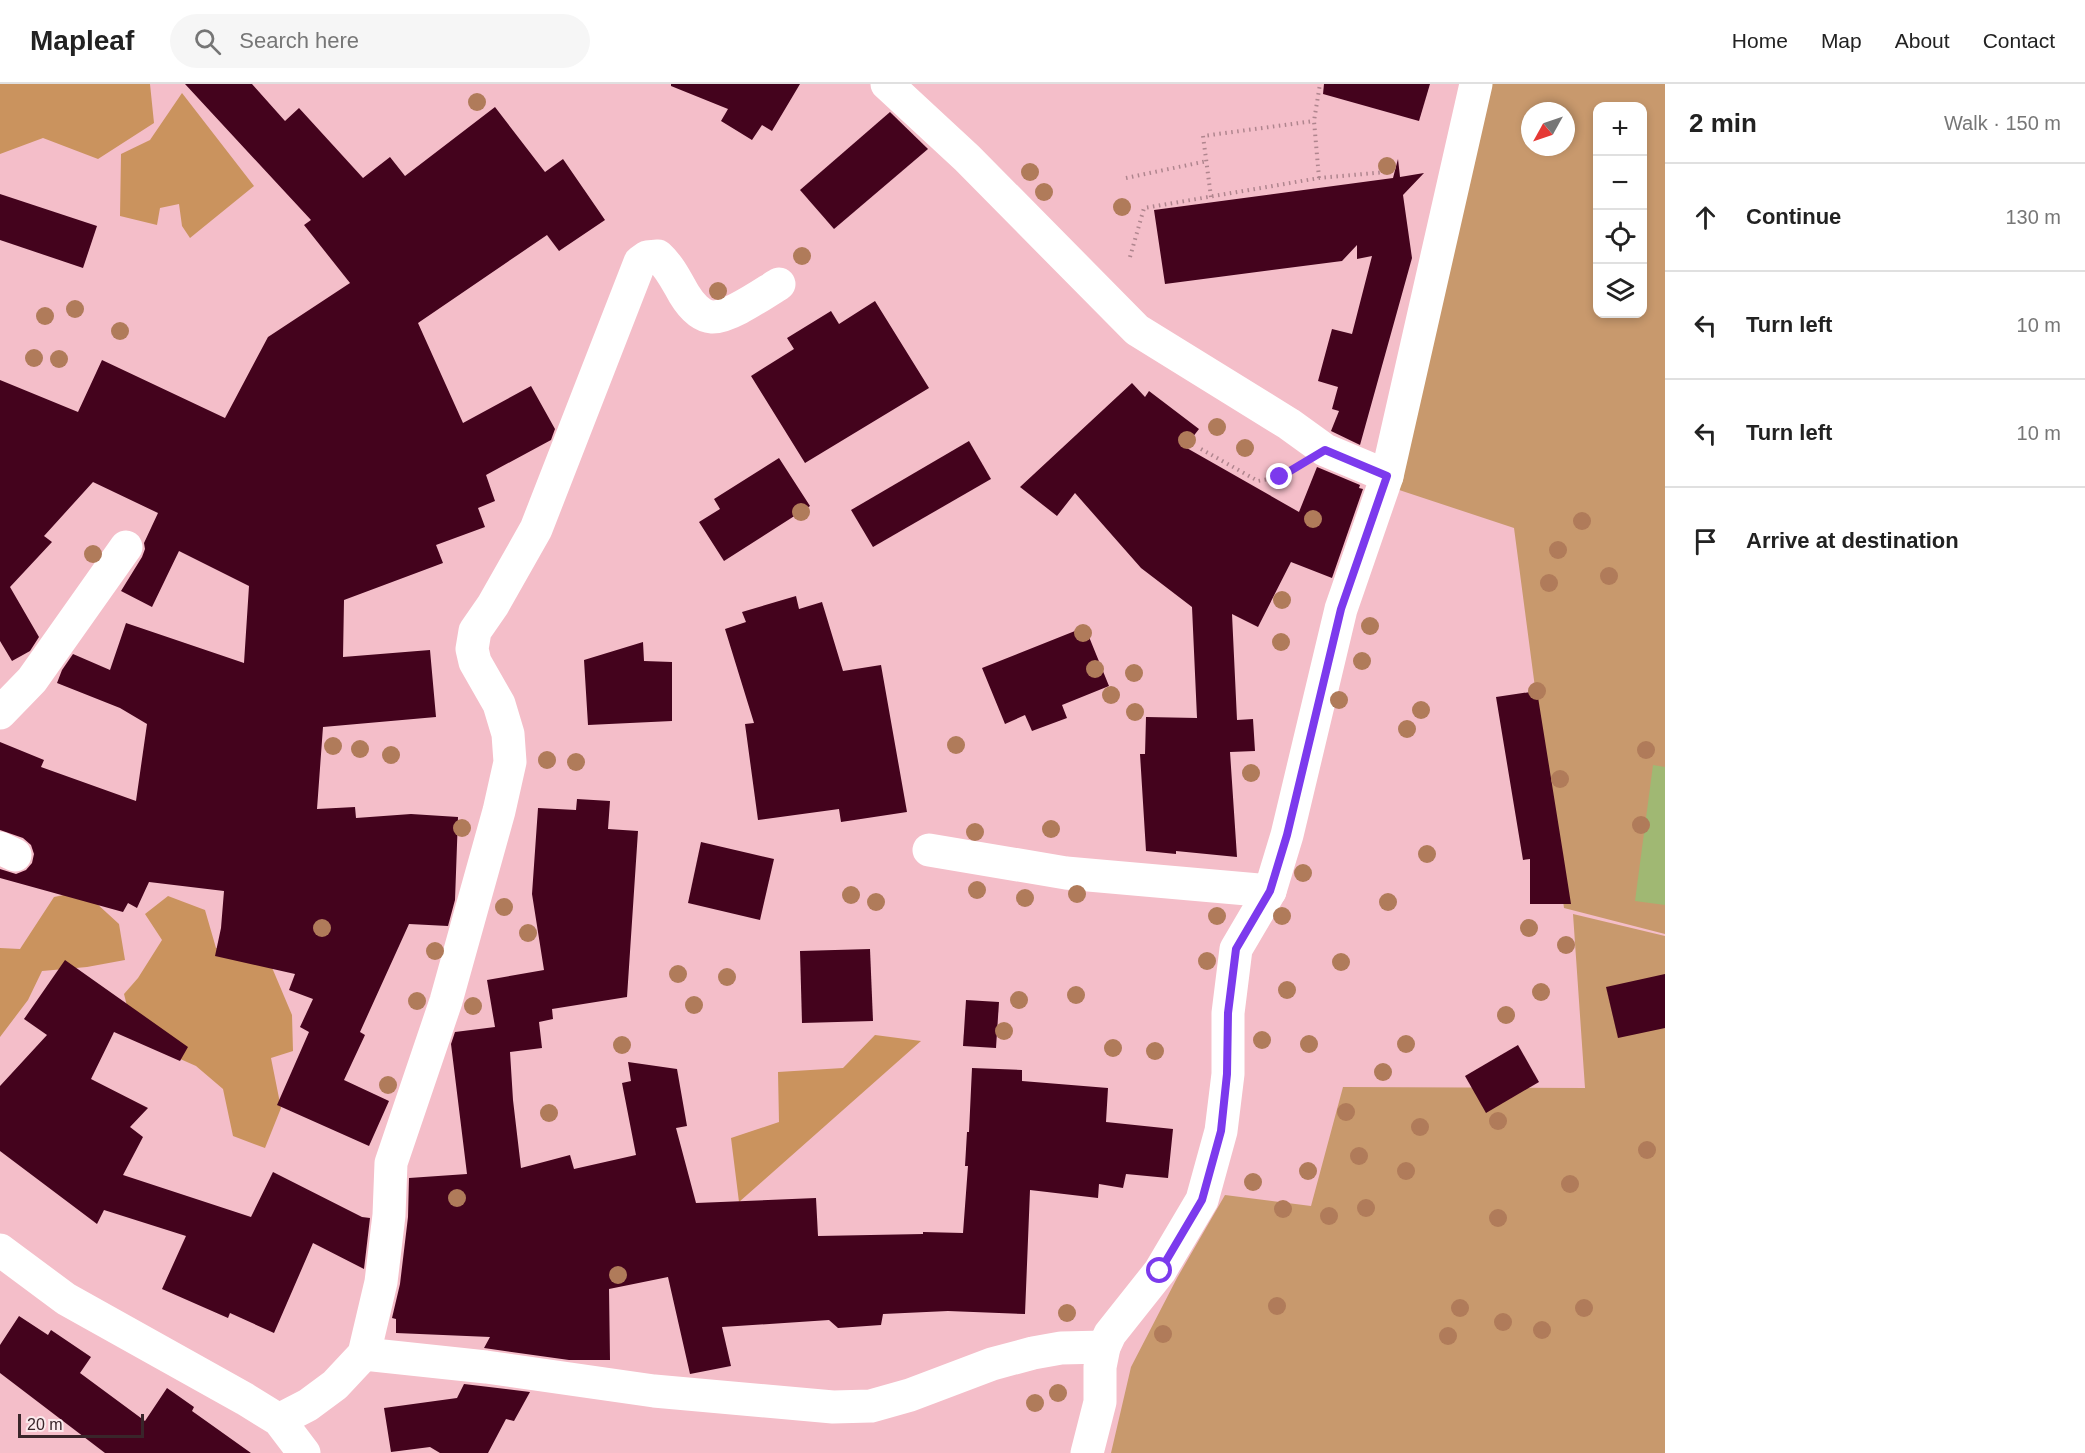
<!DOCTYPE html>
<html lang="en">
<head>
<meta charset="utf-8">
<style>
	body { margin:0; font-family:Helvetica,sans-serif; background:#f6f6f6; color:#222 }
	.controls { position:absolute; right:18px; top:18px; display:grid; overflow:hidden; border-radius:12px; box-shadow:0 3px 9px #0003 }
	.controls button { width:54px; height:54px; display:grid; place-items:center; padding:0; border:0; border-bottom:2px solid #e0e0e0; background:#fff; color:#222; font:30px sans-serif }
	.compass { position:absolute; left:1521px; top:18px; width:54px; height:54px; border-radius:50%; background:#fff; box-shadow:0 3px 9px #0003; rotate:230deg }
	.scale { position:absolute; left:18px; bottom:15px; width:126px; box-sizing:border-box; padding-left:6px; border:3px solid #39252a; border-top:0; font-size:16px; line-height:21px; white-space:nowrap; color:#39252a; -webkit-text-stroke:4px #fbeaed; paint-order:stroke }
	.stop { position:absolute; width:18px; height:18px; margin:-14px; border:4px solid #7c3aed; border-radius:50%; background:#fff }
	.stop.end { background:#7c3aed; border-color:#fff; box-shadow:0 2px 6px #0008 }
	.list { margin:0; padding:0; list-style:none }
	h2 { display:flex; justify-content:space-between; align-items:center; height:78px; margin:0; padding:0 24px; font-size:26px }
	h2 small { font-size:20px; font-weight:400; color:#767676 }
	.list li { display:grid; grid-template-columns:39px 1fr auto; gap:18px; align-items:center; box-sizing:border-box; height:108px; padding:0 24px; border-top:2px solid #e0e0e0 }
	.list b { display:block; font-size:22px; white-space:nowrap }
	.list em { font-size:20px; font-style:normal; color:#767676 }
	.icon { flex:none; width:33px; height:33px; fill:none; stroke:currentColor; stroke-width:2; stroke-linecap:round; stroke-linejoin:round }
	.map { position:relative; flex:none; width:1665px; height:1369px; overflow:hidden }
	header { display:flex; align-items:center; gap:36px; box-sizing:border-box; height:84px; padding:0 30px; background:#fff; border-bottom:2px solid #e0e0e0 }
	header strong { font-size:28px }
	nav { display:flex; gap:33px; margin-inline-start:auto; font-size:21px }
	.search { width:420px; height:54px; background:#f6f6f6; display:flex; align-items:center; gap:15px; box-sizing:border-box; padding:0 21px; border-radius:33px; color:#767676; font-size:22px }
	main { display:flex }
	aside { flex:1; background:#fff }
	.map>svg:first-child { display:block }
	.green { fill:#c8996d; fill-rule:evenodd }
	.forest { fill:#ca935e }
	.water { fill:#a0b873 }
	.building { fill:#44031d }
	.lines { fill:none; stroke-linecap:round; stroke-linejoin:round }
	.path { stroke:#af858e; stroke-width:4; stroke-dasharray:1.5 4.5; stroke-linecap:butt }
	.minor { stroke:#fff; stroke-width:33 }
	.tree { fill:#b07b5a }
	.route { stroke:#7c3aed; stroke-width:8 }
</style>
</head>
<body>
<header>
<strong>Mapleaf</strong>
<div class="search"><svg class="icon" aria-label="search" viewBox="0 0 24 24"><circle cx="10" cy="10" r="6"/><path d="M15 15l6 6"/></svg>Search here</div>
<nav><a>Home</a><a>Map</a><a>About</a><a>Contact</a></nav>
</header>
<main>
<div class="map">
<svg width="1665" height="1369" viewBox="0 0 1665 1369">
	<rect width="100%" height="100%" fill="#f4bec9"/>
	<g class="green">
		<path d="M1492,0H1665V850L1564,824L1514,444L1375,398ZM1598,22H1642V230H1598ZM1530,27H1566V63H1530Z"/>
		<polygon points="1573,830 1665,852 1665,1369 1111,1369 1131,1283 1177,1194 1225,1111 1311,1122 1343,1003 1585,1004"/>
	</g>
	<g class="forest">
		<polygon points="0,0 150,0 154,39 98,75 43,54 0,70"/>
		<polygon points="182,9 254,102 190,154 182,142 179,120 160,124 157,141 120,132 121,70 150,56"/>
		<polygon points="83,807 119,840 125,876 87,883 42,887 28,916 0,953 0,864 20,865 54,813"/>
		<polygon points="168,812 205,826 216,864 265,867 292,931 293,967 271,974 281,1024 265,1064 233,1052 223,1005 196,982 160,966 129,930 124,910 138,894 162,856 145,830"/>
		<polygon points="875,951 921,957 739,1118 731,1054 779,1038 778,988 843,984"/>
	</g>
	<polygon class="water" points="1653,681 1665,683 1665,821 1635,817"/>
	<g class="building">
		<polygon points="185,0 252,0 285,37 299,24 363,94 390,73 405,92 495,23 545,88 563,75 605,136 559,167 547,151 418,239 463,339 531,302 555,345 551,356 486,391 495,417 478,424 485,443 436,461 443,479 344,516 343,573 430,566 436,633 323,643 317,725 355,723 356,734 411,730 458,733 455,816 448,842 409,840 360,948 365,951 344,996 389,1017 369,1062 277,1021 309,948 300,943 313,915 289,906 295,890 215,872 221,844 224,807 149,798 137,824 128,819 123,828 0,794 0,785 16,790 26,786 32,779 34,770 31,761 23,754 0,746 0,658 44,676 41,683 136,717 147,640 120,624 57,599 62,586 73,570 110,586 126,539 244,579 249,502 179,467 152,523 121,507 142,473 145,465 144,459 158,429 93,398 44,452 52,458 10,503 39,553 30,567 12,577 0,557 0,296 78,328 102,276 225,334 268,253 350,199 304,141 311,136"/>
		<polygon points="671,0 800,0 772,47 762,41 752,56 721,37 728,25 671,2"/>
		<polygon points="1324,0 1430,0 1419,37 1323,10"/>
		<polygon points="890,28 928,65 834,145 800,106"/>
		<polygon points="1398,75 1400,93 1424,89 1403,111 1412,174 1360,361 1331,347 1339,327 1332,325 1338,303 1318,297 1332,245 1352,250 1372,172 1357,175 1357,161 1342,177 1165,200 1154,126 1393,94"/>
		<polygon points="0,110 97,142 83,184 0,156"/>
		<polygon points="875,217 929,304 805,379 751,292 794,265 787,254 831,227 839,240"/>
		<polygon points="1132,299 1145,313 1149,307 1199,345 1185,363 1299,428 1317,383 1360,401 1359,404 1363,405 1332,494 1291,478 1258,543 1232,530 1237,636 1253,635 1255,667 1230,668 1237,773 1176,767 1176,770 1146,767 1140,670 1145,670 1146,633 1197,634 1192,523 1141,484 1075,409 1057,432 1020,403"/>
		<polygon points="969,357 991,395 873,463 851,426"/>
		<polygon points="779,374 810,422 724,477 699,438 720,425 714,415"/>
		<polygon points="796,512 799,525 822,518 843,587 881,581 907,728 841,738 839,725 758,736 745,640 754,639 725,545 746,538 742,528"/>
		<polygon points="1085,543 1109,602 1062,621 1067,634 1032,647 1025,631 1005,640 982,584"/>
		<polygon points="643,558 644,577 672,578 672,637 588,641 584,576"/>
		<polygon points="1537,607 1563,769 1571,820 1530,820 1530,775 1523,776 1496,613"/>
		<polygon points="577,715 610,717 608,745 638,747 627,913 552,925 553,935 539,938 542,964 510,968 513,1016 521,1084 570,1071 574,1085 636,1071 622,999 631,997 628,978 677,985 687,1042 676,1044 696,1119 816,1114 818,1152 923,1150 923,1148 963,1149 968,1082 965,1082 967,1048 969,1048 972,984 1022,986 1022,997 1108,1004 1106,1038 1173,1045 1168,1094 1126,1090 1123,1104 1099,1100 1098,1114 1030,1106 1025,1230 948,1227 883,1230 881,1241 838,1244 829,1236 722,1243 731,1282 690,1290 668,1193 609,1205 610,1276 569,1276 484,1264 490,1253 396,1249 396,1235 392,1234 400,1200 408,1133 409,1094 467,1090 451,960 455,948 495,943 487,896 544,886 532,810 538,724 576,726"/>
		<polygon points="701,758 774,775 760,836 688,819"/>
		<polygon points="870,865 873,937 802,939 800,867"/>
		<polygon points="65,876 188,963 180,977 114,948 91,995 148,1024 130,1043 143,1053 123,1091 251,1133 273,1088 362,1133 370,1134 364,1185 313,1159 274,1249 230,1229 228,1234 162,1205 186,1152 104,1126 97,1140 0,1067 0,1002 47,951 24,935"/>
		<polygon points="1665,890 1665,944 1618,954 1606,903"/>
		<polygon points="966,916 999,918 996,964 963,962"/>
		<polygon points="1518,961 1539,998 1486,1029 1465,992"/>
		<polygon points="19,1232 48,1251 51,1246 91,1273 80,1289 145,1337 167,1304 194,1323 192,1327 251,1369 105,1369 0,1289 0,1261"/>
		<polygon points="464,1300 530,1308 514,1337 506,1335 488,1369 440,1369 430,1363 391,1368 384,1324 457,1314"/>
	</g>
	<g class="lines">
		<g class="path">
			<polyline points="1126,94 1207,77"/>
			<polyline points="1319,94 1314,37 1320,0"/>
			<polyline points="1211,113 1203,52 1314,37"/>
			<polyline points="1130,173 1144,124 1319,94 1386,88"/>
			<polyline points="1201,365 1258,397 1280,393 1288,388"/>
		</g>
		<g class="minor">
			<polyline points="887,0 967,74 1137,246 1289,340 1325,366 1387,392"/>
			<polyline points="0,629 32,596 126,463"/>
			<polyline points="0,764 15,771"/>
			<polyline points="929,766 1066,789 1270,807"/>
			<polyline points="0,1166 66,1215 245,1315 279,1336 304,1369"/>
			<polyline points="364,1270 486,1283 654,1307 833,1323 871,1322 910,1311 992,1280 1033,1269 1061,1264 1104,1263"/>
			<path d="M279,1336L308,1321L335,1301L364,1270L381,1198L389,1131L391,1079L446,917L499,727L510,678L508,650L499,620L475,578L472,565L475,547L493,521L536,445L640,178L647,173L658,172C670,183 676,196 684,210C690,220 700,232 712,233C729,234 764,209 779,200"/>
			<polyline points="1087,1369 1100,1318 1100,1283 1104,1263 1110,1250 1160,1187 1202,1116 1221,1047 1228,990 1228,929 1236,865 1270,807 1287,751 1341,525 1387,392 1476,0"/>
		</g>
	</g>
	<g class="tree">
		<circle cx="477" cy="18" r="9"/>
		<circle cx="1387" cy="82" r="9"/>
		<circle cx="1030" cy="88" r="9"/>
		<circle cx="1044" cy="108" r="9"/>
		<circle cx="1122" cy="123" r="9"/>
		<circle cx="802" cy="172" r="9"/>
		<circle cx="718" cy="207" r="9"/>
		<circle cx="75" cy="225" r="9"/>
		<circle cx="45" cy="232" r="9"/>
		<circle cx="120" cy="247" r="9"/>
		<circle cx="34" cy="274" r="9"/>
		<circle cx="59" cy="275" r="9"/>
		<circle cx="1217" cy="343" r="9"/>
		<circle cx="1187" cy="356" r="9"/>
		<circle cx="1245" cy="364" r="9"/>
		<circle cx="801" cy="428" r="9"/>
		<circle cx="1313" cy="435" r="9"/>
		<circle cx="1582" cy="437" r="9"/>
		<circle cx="1558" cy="466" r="9"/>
		<circle cx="93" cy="470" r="9"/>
		<circle cx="1609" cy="492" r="9"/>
		<circle cx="1549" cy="499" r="9"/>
		<circle cx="1282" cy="516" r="9"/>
		<circle cx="1370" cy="542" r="9"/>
		<circle cx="1083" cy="549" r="9"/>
		<circle cx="1281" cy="558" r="9"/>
		<circle cx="1362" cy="577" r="9"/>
		<circle cx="1095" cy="585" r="9"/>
		<circle cx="1134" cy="589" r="9"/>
		<circle cx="1537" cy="607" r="9"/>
		<circle cx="1111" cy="611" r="9"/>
		<circle cx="1339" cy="616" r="9"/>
		<circle cx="1421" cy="626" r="9"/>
		<circle cx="1135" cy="628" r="9"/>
		<circle cx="1407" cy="645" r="9"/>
		<circle cx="956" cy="661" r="9"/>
		<circle cx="333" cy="662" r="9"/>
		<circle cx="360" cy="665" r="9"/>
		<circle cx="1646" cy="666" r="9"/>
		<circle cx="391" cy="671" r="9"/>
		<circle cx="547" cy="676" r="9"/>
		<circle cx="576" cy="678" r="9"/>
		<circle cx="1251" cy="689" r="9"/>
		<circle cx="1560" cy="695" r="9"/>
		<circle cx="1641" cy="741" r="9"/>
		<circle cx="462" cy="744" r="9"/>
		<circle cx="1051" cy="745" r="9"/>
		<circle cx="975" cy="748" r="9"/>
		<circle cx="1427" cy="770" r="9"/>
		<circle cx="1303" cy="789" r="9"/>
		<circle cx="977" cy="806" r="9"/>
		<circle cx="1077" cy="810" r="9"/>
		<circle cx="851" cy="811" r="9"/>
		<circle cx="1025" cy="814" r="9"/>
		<circle cx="876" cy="818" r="9"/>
		<circle cx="1388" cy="818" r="9"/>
		<circle cx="504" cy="823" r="9"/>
		<circle cx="1217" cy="832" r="9"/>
		<circle cx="1282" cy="832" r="9"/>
		<circle cx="322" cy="844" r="9"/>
		<circle cx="1529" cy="844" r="9"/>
		<circle cx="528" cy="849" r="9"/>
		<circle cx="1566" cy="861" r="9"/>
		<circle cx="435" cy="867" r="9"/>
		<circle cx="1207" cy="877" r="9"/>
		<circle cx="1341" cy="878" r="9"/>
		<circle cx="678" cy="890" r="9"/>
		<circle cx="727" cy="893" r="9"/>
		<circle cx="1287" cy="906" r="9"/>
		<circle cx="1541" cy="908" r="9"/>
		<circle cx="1076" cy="911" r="9"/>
		<circle cx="1019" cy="916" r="9"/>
		<circle cx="417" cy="917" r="9"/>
		<circle cx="694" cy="921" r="9"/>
		<circle cx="473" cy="922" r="9"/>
		<circle cx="1506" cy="931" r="9"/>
		<circle cx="1004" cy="947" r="9"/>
		<circle cx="1262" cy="956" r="9"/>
		<circle cx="1309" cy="960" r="9"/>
		<circle cx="1406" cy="960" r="9"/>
		<circle cx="622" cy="961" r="9"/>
		<circle cx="1113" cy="964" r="9"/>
		<circle cx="1155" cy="967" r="9"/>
		<circle cx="1383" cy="988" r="9"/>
		<circle cx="388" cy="1001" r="9"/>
		<circle cx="1346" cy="1028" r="9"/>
		<circle cx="549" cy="1029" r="9"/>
		<circle cx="1498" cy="1037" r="9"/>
		<circle cx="1420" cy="1043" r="9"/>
		<circle cx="1647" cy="1066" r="9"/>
		<circle cx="1359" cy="1072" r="9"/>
		<circle cx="1308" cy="1087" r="9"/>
		<circle cx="1406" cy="1087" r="9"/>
		<circle cx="1253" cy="1098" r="9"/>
		<circle cx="1570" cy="1100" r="9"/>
		<circle cx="457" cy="1114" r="9"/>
		<circle cx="1366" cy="1124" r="9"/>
		<circle cx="1283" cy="1125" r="9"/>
		<circle cx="1329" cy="1132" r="9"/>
		<circle cx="1498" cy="1134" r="9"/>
		<circle cx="618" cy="1191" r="9"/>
		<circle cx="1277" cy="1222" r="9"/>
		<circle cx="1460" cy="1224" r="9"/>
		<circle cx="1584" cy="1224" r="9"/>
		<circle cx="1067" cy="1229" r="9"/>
		<circle cx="1503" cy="1238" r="9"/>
		<circle cx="1542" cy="1246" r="9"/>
		<circle cx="1163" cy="1250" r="9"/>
		<circle cx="1448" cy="1252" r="9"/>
		<circle cx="1058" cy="1309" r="9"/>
		<circle cx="1035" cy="1319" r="9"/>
	</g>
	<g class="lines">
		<polyline class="route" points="1160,1187 1202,1116 1221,1047 1227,990 1228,929 1236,865 1270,807 1287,751 1341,525 1387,392 1325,366 1280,393"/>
	</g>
</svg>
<div class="controls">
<button>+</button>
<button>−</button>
<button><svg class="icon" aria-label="locate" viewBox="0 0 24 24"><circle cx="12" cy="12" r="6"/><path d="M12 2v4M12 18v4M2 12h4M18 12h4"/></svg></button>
<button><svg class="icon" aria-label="layers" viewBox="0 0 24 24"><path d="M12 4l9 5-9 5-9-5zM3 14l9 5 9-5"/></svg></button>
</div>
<svg class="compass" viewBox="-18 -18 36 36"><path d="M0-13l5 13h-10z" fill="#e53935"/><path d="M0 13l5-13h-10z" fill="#767676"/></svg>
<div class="scale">20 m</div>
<div class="stop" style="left:1160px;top:1187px"></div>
<div class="stop end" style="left:1280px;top:393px"></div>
</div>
<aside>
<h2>2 min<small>Walk · 150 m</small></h2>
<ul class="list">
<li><svg class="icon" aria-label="ahead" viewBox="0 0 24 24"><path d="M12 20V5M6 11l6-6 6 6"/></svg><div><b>Continue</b></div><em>130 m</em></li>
<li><svg class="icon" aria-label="left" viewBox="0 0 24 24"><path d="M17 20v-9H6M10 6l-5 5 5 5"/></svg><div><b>Turn left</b></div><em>10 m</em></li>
<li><svg class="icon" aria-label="left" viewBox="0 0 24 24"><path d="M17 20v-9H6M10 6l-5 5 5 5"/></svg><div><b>Turn left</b></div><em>10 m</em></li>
<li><svg class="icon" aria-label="arrive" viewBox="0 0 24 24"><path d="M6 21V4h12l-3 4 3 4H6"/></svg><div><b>Arrive at destination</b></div></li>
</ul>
</aside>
</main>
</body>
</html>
